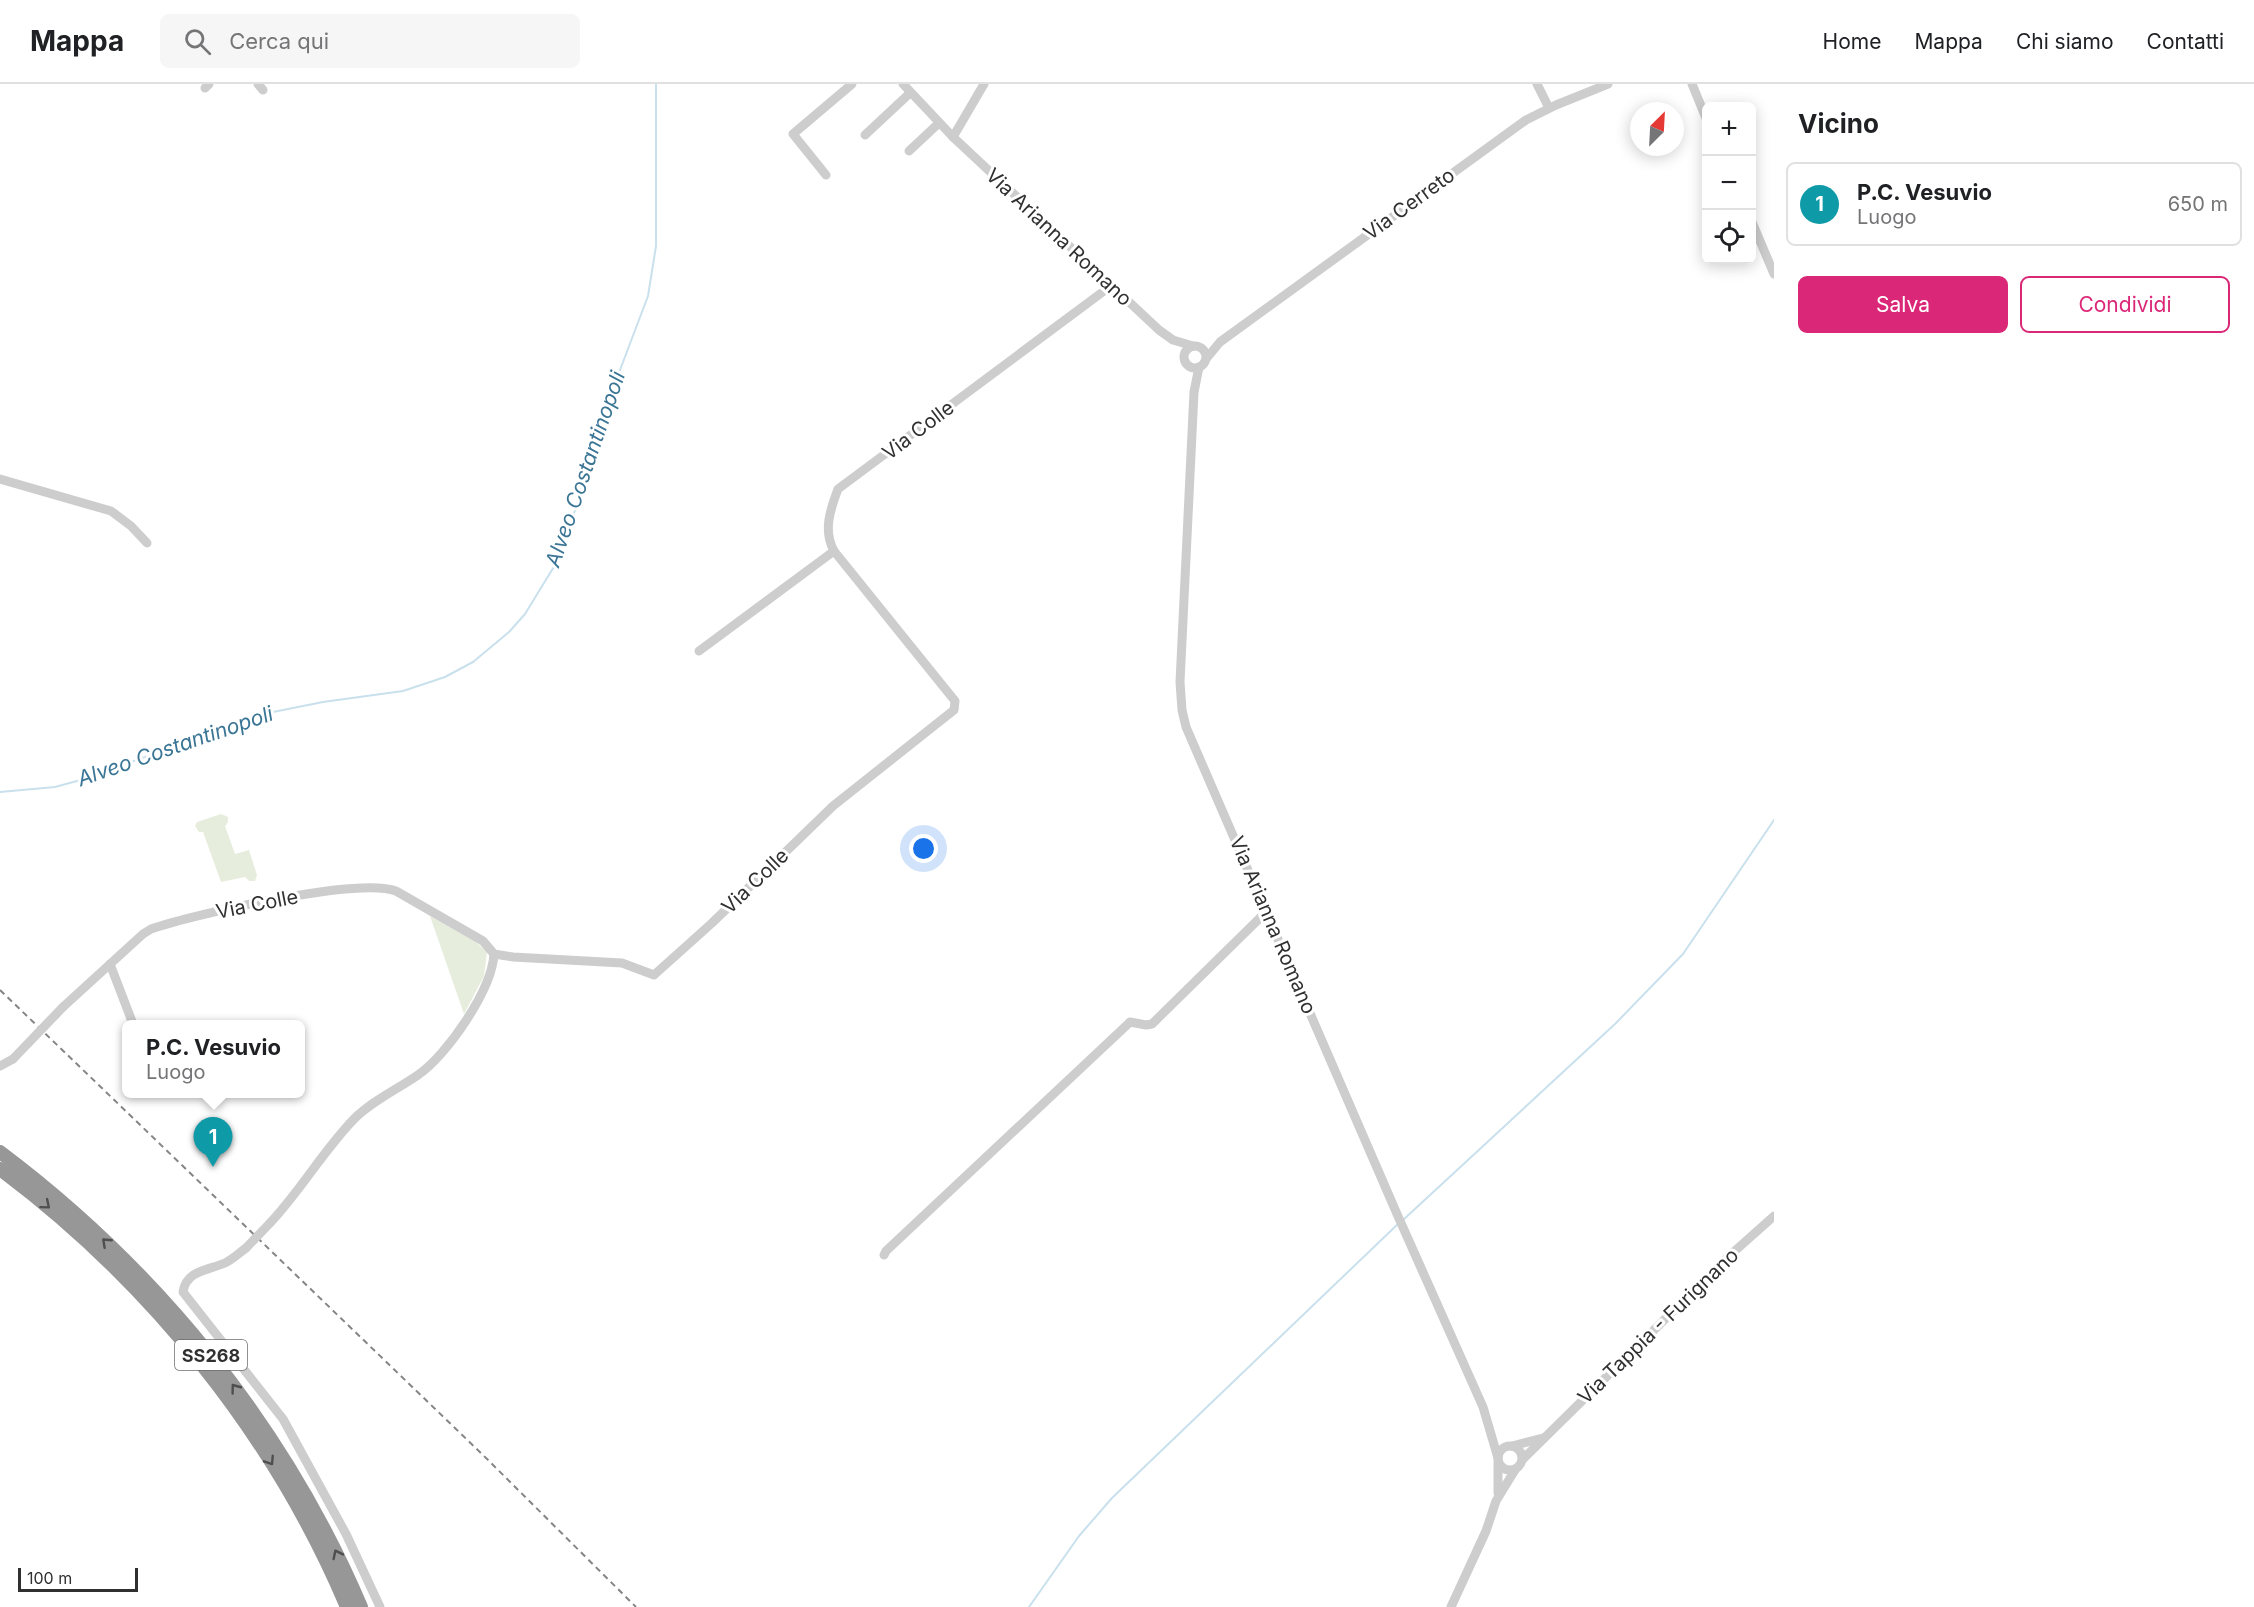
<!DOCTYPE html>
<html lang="it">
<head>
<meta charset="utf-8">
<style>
	body { margin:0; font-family:Inter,sans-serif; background:#f6f6f6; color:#202124 }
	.controls { position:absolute; right:18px; top:18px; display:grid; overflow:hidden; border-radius:9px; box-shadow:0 3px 15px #0003 }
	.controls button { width:54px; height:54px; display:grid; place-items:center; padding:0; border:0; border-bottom:2px solid #e0e0e0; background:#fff; color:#202124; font:30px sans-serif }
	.compass { position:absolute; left:1630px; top:18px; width:54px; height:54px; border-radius:50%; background:#fff; box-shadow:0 3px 15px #0003; rotate:24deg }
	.scale { position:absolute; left:18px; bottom:15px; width:120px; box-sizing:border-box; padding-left:6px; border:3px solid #303030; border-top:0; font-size:16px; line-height:21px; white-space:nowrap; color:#303030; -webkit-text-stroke:4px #fff; paint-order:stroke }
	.you { position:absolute; left:924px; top:765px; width:21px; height:21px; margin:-15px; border:4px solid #fff; border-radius:50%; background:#1a73e8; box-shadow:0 0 0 9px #1a73e833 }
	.badge { display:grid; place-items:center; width:39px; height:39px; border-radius:50%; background:#db2777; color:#fff; font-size:20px; font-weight:700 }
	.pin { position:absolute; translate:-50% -50px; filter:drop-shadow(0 2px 3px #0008) }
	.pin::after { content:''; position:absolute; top:32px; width:21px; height:18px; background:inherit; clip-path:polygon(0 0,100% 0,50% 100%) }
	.popup { position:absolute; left:122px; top:936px; width:183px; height:78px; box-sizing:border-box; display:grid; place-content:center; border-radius:9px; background:#fff; filter:drop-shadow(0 2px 4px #0005); font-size:20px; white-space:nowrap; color:#757577 }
	.popup b { font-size:22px; color:#202124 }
	.popup::after { content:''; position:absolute; left:50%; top:100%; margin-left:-12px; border:12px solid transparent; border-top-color:#fff }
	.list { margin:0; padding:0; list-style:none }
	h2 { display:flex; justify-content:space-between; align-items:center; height:78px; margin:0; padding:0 24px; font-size:26px }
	h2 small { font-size:20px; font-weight:400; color:#757577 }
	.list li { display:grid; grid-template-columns:39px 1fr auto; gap:18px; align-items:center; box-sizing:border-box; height:84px; margin:0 12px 12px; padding:0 12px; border:2px solid #e0e0e0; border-radius:9px }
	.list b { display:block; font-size:22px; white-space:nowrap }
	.list p { margin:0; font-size:20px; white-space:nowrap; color:#757577 }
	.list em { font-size:20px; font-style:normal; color:#757577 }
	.actions { display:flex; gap:12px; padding:18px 24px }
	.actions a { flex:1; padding:14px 0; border:2px solid #db2777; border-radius:9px; text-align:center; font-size:21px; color:#db2777 }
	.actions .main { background:#db2777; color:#fff }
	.icon { flex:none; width:33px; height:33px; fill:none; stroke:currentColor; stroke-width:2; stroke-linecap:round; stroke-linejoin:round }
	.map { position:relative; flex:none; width:1774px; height:1523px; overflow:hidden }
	header { display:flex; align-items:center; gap:36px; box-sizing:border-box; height:84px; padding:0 30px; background:#fff; border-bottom:2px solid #e0e0e0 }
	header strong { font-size:28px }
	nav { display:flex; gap:33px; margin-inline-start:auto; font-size:21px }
	.search { width:420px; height:54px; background:#f6f6f6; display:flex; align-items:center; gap:15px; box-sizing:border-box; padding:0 21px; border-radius:9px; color:#757577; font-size:22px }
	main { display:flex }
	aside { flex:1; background:#fff }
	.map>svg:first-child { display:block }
	.grass { fill:#e6eddd }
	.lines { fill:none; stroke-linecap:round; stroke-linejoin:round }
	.stream { stroke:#c9e0ed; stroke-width:2 }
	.minor { stroke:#cdcdcd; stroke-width:9 }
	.highway { stroke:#979797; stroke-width:14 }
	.rail { stroke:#858585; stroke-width:2; stroke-dasharray:6 4.5; stroke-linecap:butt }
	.minor-bridge { stroke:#cdcdcd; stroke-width:9 }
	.oneway { stroke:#4f4f4f }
	.labels { text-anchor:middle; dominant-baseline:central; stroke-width:6; stroke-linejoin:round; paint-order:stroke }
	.shield { fill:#fff; stroke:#6e6e6e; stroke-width:1.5 }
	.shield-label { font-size:18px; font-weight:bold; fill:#303030 }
	.street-label { font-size:20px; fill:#303030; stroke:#fff }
	.water-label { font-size:21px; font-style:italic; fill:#3a7595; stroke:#fff }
</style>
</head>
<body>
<header>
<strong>Mappa</strong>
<div class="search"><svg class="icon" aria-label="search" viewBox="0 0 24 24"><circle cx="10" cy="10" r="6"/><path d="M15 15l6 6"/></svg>Cerca qui</div>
<nav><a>Home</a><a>Mappa</a><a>Chi siamo</a><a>Contatti</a></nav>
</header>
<main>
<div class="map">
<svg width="1774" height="1523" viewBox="0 0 1774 1523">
	<rect width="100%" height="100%" fill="#fff"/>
	<g class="grass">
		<polygon points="221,730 228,733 228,738 225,742 235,770 249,766 257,791 255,797 249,797 245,793 221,798 203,748 199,748 195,742 197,738"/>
		<polygon points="430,832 476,858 487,868 484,892 464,930"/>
	</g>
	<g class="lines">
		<g class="stream">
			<polyline points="0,708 55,703 77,697 273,628 323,618 403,607 445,593 473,578 509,548 525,530 555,481 577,421 586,376 648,212 656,162 656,0"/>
			<polyline points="1403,1136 1615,940 1683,870 1774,736"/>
			<polyline points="1029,1523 1079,1452 1112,1414 1399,1139"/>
		</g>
		<g class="minor">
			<polyline points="258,0 263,6"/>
			<polyline points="903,0 953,53 1159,246 1173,256 1193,262"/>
			<polyline points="1537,0 1549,24"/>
			<polyline points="1692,0 1706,34"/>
			<polyline points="205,4 209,0"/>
			<polyline points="865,51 910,9"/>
			<polyline points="953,53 984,0"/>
			<polyline points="909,67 939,39"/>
			<polyline points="826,91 793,50 852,0"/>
			<polyline points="1752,138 1774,190"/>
			<circle cx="1195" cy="273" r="11"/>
			<polyline points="1206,275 1220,258 1526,36 1556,21 1608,0"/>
			<polyline points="1199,283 1194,308 1180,598 1182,626 1186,643 1397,1130 1483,1323 1498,1374"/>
			<polyline points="0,395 111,427 131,442 147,459"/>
			<polyline points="699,567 834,467"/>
			<polyline points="110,880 133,940"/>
			<path d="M63,923L143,850L151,845C193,830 360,793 396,807L483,857L494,870L513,873L622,879L654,891L712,839L833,722L954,626L955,617L834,467C823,447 830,426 838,405L1112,201"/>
			<polyline points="0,982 13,975"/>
			<path d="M270,1139C301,1106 323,1067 354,1035C372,1017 396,1006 418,991C447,971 492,906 494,870"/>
			<path d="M246,1164C239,1169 233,1175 225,1179C209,1186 186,1186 183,1208L283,1335L346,1450L380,1523"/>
			<polyline points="884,1171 886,1167 1128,940 1130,938 1146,941 1152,940 1267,827"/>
			<circle cx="1510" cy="1374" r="12"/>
			<polyline points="1512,1362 1543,1354"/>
			<polyline points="1523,1375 1728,1173 1774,1132"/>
			<polyline points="1498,1409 1498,1378"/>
			<polyline points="1451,1523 1486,1447 1496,1417 1515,1386"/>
		</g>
		<g class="highway">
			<path d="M0,1068C157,1186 284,1342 361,1523"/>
			<path d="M0,1085C150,1197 274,1350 347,1523"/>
		</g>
		<polyline class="rail" points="0,906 484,1372 636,1523"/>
		<g class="minor-bridge">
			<polyline points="13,975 63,923"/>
			<polyline points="246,1164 270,1139"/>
		</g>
	</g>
	<defs><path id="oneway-chevron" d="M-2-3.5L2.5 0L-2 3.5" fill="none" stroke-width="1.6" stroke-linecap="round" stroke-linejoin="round" transform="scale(1.5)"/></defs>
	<g class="oneway">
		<use href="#oneway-chevron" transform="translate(46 1121) rotate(40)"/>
		<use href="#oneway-chevron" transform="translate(106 1158) rotate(-137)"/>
		<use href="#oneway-chevron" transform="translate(235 1304) rotate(-127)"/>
		<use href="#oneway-chevron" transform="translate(270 1377) rotate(57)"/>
		<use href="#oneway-chevron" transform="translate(337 1470) rotate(-116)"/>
	</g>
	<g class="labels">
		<rect class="shield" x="175" y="1256" width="72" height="30" rx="4.5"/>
		<g class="shield-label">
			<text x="211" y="1271">SS268</text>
		</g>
		<g class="street-label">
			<text transform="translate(1409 120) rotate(-36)">Via Cerreto</text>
			<text transform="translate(1059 153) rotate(43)">Via Arianna Romano</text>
			<text transform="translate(918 346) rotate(-37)">Via Colle</text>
			<text transform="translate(755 797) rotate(-44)">Via Colle</text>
			<text transform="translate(257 820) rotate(-11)">Via Colle</text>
			<text transform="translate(1273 841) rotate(67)">Via Arianna Romano</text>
			<text transform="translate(1658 1242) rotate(-44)">Via Tappia - Furignano</text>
		</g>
		<g class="water-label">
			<text transform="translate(585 385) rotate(-71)">Alveo Costantinopoli</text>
			<text transform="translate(175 662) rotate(-19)">Alveo Costantinopoli</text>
		</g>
	</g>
</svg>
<div class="controls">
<button>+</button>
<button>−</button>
<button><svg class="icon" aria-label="locate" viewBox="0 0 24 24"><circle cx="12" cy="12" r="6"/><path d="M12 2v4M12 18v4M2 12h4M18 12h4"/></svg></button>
</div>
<svg class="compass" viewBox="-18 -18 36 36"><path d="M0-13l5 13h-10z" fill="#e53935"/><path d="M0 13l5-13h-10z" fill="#757577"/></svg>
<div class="scale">100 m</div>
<div class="you"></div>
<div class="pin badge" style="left:213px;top:1083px;background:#0f9aa8">1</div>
<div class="popup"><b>P.C. Vesuvio</b>Luogo</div>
</div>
<aside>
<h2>Vicino<small></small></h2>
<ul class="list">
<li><span class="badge" style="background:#0f9aa8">1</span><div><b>P.C. Vesuvio</b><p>Luogo</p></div><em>650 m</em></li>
</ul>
<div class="actions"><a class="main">Salva</a><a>Condividi</a></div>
</aside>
</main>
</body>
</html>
